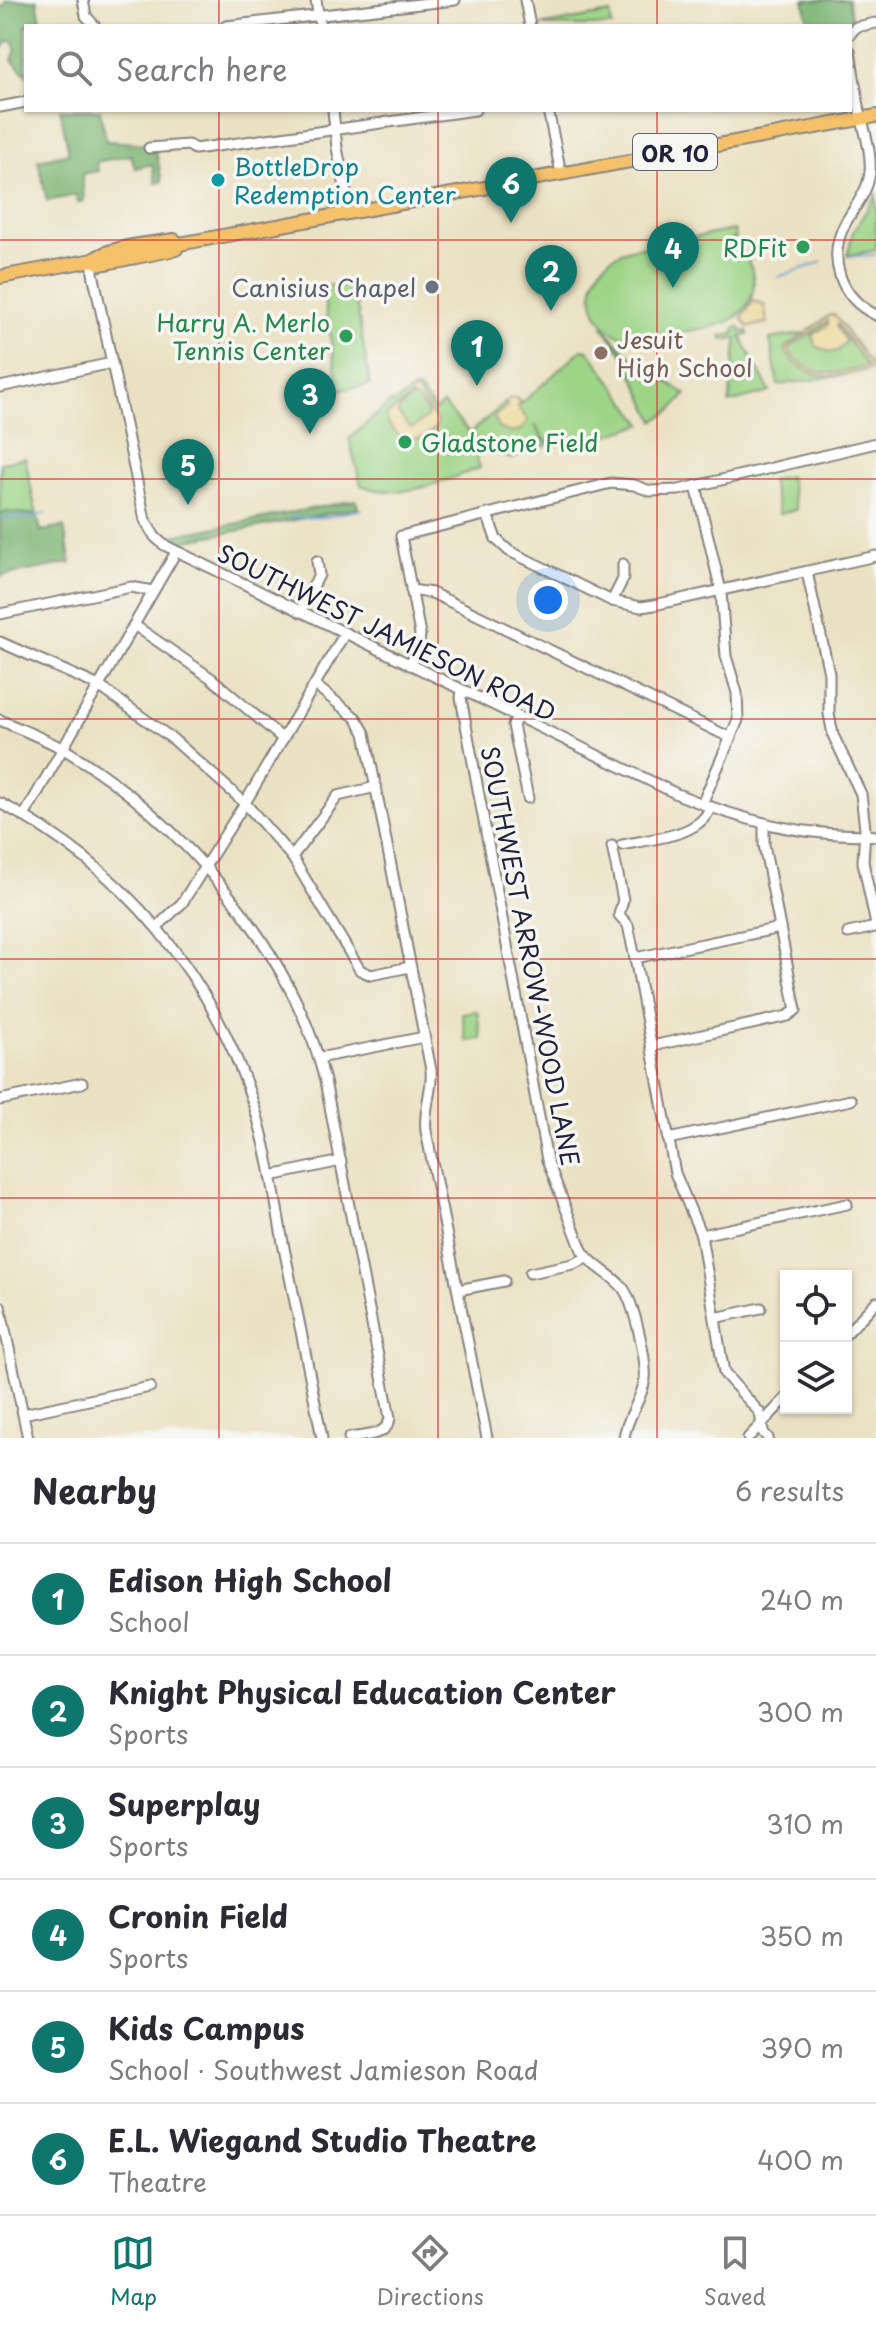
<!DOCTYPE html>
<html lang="en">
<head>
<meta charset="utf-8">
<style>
	body { margin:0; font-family:"Playpen Sans",sans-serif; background:#f2f2f3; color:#2b2b33 }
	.controls { position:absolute; right:24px; bottom:24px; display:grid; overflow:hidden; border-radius:0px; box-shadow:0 2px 6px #0004 }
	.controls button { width:72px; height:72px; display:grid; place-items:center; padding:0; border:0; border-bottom:2px solid #e1e1e2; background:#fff; color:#2b2b33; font:40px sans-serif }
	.you { position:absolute; left:548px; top:600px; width:28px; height:28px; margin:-20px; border:6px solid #fff; border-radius:50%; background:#1a73e8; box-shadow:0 0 0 12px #1a73e833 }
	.badge { display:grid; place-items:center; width:52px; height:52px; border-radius:50%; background:#0f766e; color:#fff; font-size:26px; font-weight:700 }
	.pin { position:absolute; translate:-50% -66px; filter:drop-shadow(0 2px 4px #0008) }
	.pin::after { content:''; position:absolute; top:42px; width:28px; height:24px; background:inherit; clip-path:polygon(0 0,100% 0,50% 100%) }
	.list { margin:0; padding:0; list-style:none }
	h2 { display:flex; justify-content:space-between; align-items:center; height:104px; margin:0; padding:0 32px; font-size:34px }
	h2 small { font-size:26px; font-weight:400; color:#7c7c81 }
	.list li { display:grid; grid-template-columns:52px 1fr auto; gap:24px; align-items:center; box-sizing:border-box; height:112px; padding:0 32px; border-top:2px solid #e1e1e2 }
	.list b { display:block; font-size:30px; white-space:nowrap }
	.list p { margin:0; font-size:26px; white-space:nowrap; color:#7c7c81 }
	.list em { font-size:26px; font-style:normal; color:#7c7c81 }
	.icon { flex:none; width:44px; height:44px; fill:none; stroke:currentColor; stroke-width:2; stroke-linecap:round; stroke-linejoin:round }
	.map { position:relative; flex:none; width:876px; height:1438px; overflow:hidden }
	.search { position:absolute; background:#fff; box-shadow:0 2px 6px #0004; left:24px; right:24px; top:24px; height:88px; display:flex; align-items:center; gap:20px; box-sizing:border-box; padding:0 28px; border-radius:0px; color:#7c7c81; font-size:30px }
	.sheet { height:776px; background:#fff }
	nav { display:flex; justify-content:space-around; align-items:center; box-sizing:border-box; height:112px; border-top:2px solid #e1e1e2; background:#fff; font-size:22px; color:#7c7c81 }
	nav a { display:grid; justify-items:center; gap:4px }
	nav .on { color:#0f766e }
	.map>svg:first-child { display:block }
	.green { fill:#9dd486; stroke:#607b60; stroke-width:2 }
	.forest { fill:#7eb673; stroke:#506c57; stroke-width:2 }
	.sand { fill:#eeda9e; stroke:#887e6c; stroke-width:2; fill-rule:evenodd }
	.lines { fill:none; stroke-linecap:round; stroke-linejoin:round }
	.stream { stroke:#67a0d6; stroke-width:2 }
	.minor-casing { stroke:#86827f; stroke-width:13 }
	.major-casing { stroke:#86827f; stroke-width:16 }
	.minor { stroke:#fff; stroke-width:9 }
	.major { stroke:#f5c16b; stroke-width:12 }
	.grid { fill:none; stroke:#d62828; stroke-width:2; stroke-opacity:0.55 }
	.culture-dot { fill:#0f9aa8; stroke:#f6f6f2; stroke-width:3 }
	.leisure-dot { fill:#2e9e5b; stroke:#f6f6f2; stroke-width:3 }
	.worship-dot { fill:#6b7280; stroke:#f6f6f2; stroke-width:3 }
	.education-dot { fill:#8d6e63; stroke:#f6f6f2; stroke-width:3 }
	.labels { text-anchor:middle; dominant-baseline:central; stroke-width:7; stroke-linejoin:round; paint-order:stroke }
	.shield { fill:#f6f6f2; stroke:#626272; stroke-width:2 }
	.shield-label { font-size:22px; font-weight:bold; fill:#22223b }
	.culture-label { font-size:24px; fill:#0d838f; stroke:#f6f6f2; text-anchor:start }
	.leisure-label { font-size:24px; fill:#27864d; stroke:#f6f6f2; text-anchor:end }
	.worship-label { font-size:24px; fill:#5b616d; stroke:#f6f6f2; text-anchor:end }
	.education-label { font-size:24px; fill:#785e54; stroke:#f6f6f2; text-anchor:start }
	.street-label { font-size:24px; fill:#22223b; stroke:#f6f6f2 }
</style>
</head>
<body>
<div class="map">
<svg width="876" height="1438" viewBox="0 0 876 1438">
	<rect width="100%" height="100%" fill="#f6f6f2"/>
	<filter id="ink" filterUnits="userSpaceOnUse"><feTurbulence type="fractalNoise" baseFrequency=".0125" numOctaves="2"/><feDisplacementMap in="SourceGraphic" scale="16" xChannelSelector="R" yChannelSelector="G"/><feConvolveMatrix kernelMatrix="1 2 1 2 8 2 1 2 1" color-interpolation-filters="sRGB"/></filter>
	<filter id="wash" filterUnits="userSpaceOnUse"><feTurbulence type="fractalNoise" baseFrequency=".006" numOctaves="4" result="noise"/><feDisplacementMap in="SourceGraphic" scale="32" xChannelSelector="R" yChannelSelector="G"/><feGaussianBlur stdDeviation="1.8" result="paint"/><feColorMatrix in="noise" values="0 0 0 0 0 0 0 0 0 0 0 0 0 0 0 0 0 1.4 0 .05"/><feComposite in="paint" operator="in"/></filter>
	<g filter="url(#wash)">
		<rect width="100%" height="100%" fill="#ebe2c3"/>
		<g class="green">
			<polygon points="610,13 612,26 539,26"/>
			<polygon points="876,195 876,250 847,256 853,232"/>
			<path d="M734,230L736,238L729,240C758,259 765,301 731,320C719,327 703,328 689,331C660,336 624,350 602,322C595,312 591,299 593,287C596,267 611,255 630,249Z"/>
			<polygon points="353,282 370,385 339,390 322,287"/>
			<path d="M830,315L835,316L873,368C842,378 810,379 778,385L770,339L806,333Z"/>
			<polygon points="602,326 626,352 686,395 672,410 655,421 623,354"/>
			<polygon points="736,327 740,327 742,332 748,331 748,335 741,337 770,392 729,403 737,338 722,340 721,336 734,334"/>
			<path d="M582,349L588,350L643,424C627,429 562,451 550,444C544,440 538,430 534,424L547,446L511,459L481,449L471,432L511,398H516L521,404Z"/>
			<path d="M414,389L419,390L435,410L443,404L468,431L480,468C441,481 401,502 361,485L349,439L391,402L393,404Z"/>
			<polygon points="25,458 40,532 0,539 0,463"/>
			<polygon points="789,476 796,510 779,514 771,480"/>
			<polygon points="477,1011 481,1039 466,1041 462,1013"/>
		</g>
		<g class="forest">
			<polygon points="6,0 37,0 42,26 26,26 26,75 12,60 16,49 14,41 8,41 0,52 0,8 5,5"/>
			<polygon points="804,0 848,0 852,20 809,26"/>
			<polygon points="60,110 100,110 106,141 149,144 156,152 162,182 156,183 152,164 135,168 131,155 96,162 98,171 82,174 84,201 78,202 76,195 47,201 38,160 69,153"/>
			<polygon points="356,500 358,508 178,542 166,537"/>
			<polygon points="6,512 37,515 41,531 64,527 71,563 0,576 0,514"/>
		</g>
		<g class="sand">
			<polygon points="753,301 764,304 767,323 748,327 742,318"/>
			<path d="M830,315L835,316L873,368C839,379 806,384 784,349ZM828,321V325L812,335L816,346L830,352L838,351L846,341L836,326L837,324L867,366C836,376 808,379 788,349Z"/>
			<path d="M416,390L438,423C425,447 392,443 386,416L411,397V392ZM412,398L417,399L428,413L427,417L413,428L409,427L398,413L399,409Z"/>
			<polygon points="511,398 516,398 519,402 518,408 528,420 522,429 512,433 499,429 494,417 507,406 505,402"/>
		</g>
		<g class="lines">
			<g class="stream">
				<polyline points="851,256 876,255"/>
				<polyline points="778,277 822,262"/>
				<polyline points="0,517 32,518 46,513"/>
				<polyline points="289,518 326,517 362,509"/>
			</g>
		</g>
	</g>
	<g filter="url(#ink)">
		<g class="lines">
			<g class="minor-casing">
				<g id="minor">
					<polyline points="83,0 86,16 95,26"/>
					<polyline points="316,0 320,26"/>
					<polyline points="525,0 530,26"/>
					<polyline points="226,26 455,0"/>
					<polyline points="850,34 856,27 876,23"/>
					<path d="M850,51C853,69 855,87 859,106C863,128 872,150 870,172C868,192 855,206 846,222C826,258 840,298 876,315"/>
					<polyline points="0,107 26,102"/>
					<polyline points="333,110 337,148 350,212"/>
					<polyline points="548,110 561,173"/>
					<polyline points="149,148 188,145 195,149 475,110"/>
					<path d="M93,260V273L145,520L155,537L164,545L677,794C721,812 767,827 814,832C835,835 855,834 876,836"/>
					<polyline points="0,387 112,363"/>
					<polyline points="696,486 721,591 726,656 737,693 738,720 702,804"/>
					<polyline points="487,514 496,539 509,551 612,601 641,607 654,605 876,556"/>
					<polyline points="807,572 829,673 829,714 833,735 861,794 865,829 863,862 876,925"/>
					<polyline points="411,590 432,593 731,738"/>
					<polyline points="612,601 623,579 623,564"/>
					<polyline points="300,612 319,575 317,561"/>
					<polyline points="0,614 131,587 153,591"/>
					<polyline points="134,625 211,678 283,739"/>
					<polyline points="0,642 99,686 174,740 245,803 292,857 360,970 371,975 410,967"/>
					<polyline points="410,665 419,644 420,634 401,536 611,483 634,485 650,491 679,490 876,443"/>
					<path d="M315,685L356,718L365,733L431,1070C433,1091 423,1109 426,1131L487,1438"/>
					<path d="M462,691L461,698L547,1160L582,1250C592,1267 611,1273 623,1288C634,1303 647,1360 645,1379C642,1400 626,1418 624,1438"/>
					<polyline points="517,718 513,725 528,798"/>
					<path d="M0,720C22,730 46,739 67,751C182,820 292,949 325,1081L390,1418C388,1436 365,1435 349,1438"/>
					<path d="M0,803C123,867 212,974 254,1106C269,1152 275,1200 284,1248C297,1311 310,1375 322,1438"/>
					<polyline points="24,816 176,552"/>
					<path d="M622,845C651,838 698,838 711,807"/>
					<polyline points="612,846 623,900 619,915 628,925 635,958 675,1173 701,1235 724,1373 760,1413 763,1432 768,1438"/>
					<polyline points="292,857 338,796 376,787"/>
					<polyline points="157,927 182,903 245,803 345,633"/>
					<polyline points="848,933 876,927"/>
					<polyline points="635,958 780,928"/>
					<polyline points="652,1046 788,1016 796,1010 764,845 764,823"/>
					<polyline points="319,1058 424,1037"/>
					<polyline points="0,1100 82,1083"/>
					<polyline points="668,1139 851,1100"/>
					<polyline points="271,1176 341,1161"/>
					<polyline points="701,1235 847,1204"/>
					<polyline points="530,1273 573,1264 587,1258"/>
					<polyline points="458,1290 504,1281"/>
					<polyline points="0,1306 28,1438"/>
					<polyline points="715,1318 761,1308"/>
					<polyline points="846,1334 876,1302"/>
					<polyline points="23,1414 150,1387"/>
					<polyline points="748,1438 786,1398"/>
				</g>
			</g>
			<g class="major-casing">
				<g id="major">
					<polyline points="93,260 101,264 176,249 179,244"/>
					<path d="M0,277L93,260C109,247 152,243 174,240L179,244L876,116"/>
				</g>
			</g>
			<use href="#minor" class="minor"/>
			<use href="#major" class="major"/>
		</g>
	</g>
	<path class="grid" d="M219,0V26M438,0V26M657,0V26M219,110V1438M438,110V1438M657,110V1438M0,240H876M0,479H876M0,719H876M0,959H876M0,1198H876"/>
	<circle class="culture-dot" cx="218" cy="180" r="8"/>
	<g class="leisure-dot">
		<circle cx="803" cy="247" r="8"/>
		<circle cx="346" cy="336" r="8"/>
		<circle cx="405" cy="442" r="8"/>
	</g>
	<circle class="worship-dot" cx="432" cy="287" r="8"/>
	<circle class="education-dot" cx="601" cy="353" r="8"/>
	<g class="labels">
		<rect class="shield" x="633" y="134" width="84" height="36" rx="6"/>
		<g class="shield-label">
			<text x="675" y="152">OR 10</text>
		</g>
		<g class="culture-label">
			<text x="234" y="166">BottleDrop<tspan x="234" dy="28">Redemption Center</tspan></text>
		</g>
		<g class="leisure-label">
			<text x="787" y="247">RDFit</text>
			<text x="330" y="322">Harry A. Merlo<tspan x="330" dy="28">Tennis Center</tspan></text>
			<text x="421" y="442" text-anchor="start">Gladstone Field</text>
		</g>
		<g class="worship-label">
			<text x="416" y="287">Canisius Chapel</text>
		</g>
		<g class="education-label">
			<text x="617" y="339">Jesuit<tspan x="617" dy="28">High School</tspan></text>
		</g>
		<g class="street-label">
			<text transform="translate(387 632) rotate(26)">SOUTHWEST JAMIESON ROAD</text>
			<text transform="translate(531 956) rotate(79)">SOUTHWEST ARROW-WOOD LANE</text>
		</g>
	</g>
</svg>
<div class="controls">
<button><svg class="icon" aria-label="locate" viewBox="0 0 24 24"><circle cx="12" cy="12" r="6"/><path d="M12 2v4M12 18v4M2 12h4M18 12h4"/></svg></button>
<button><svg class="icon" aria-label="layers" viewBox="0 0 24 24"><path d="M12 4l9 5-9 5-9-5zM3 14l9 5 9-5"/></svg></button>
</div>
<div class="you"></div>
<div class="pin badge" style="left:477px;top:386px">1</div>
<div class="pin badge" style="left:551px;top:311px">2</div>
<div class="pin badge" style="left:310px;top:434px">3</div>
<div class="pin badge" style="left:673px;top:288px">4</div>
<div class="pin badge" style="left:188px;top:505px">5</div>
<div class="pin badge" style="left:511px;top:223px">6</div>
<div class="search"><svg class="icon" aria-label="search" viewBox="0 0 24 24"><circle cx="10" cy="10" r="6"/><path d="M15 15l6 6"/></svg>Search here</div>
</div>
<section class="sheet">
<h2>Nearby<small>6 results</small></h2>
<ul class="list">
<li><span class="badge">1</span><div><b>Edison High School</b><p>School</p></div><em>240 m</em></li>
<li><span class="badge">2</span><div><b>Knight Physical Education Center</b><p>Sports</p></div><em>300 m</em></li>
<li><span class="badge">3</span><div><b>Superplay</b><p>Sports</p></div><em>310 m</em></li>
<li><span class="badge">4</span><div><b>Cronin Field</b><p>Sports</p></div><em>350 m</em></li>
<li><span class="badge">5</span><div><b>Kids Campus</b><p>School · Southwest Jamieson Road</p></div><em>390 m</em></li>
<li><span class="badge">6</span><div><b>E.L. Wiegand Studio Theatre</b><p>Theatre</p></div><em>400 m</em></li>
</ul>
</section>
<nav>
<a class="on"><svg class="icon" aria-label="map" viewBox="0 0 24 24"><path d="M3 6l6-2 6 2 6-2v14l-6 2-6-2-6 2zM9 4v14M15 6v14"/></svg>Map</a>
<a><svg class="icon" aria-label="directions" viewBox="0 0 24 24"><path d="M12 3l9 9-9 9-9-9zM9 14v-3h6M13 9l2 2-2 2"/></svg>Directions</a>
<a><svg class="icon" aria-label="saved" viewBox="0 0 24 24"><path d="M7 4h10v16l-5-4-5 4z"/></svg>Saved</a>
</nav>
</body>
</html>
